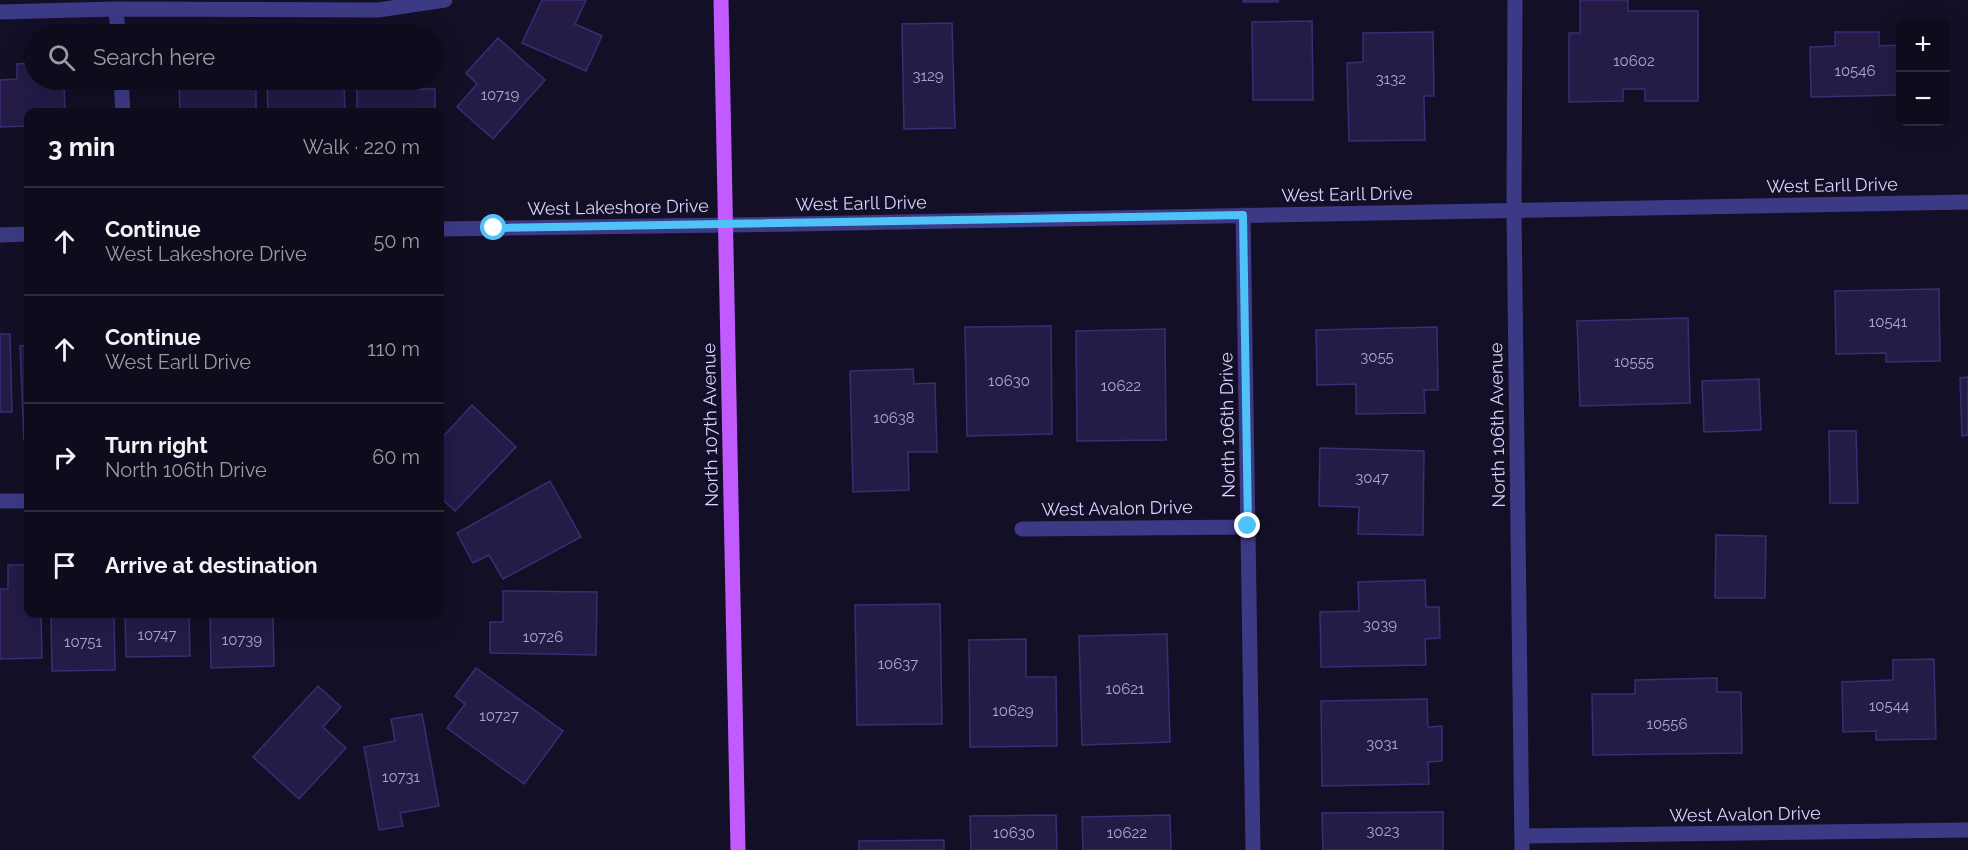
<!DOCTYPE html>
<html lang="en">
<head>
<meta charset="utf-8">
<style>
	body { margin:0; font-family:Raleway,sans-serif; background:#171425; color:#f1f3f6 }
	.controls { position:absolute; right:18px; top:18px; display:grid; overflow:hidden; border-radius:12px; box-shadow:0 6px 24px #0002 }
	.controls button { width:54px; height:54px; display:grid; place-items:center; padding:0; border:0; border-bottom:2px solid #2e2b3b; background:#0e0b1c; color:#f1f3f6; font:30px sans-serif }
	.stop { position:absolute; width:18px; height:18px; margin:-14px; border:4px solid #4fc3f7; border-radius:50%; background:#fff }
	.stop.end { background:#4fc3f7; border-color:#fff; box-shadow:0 2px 6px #0008 }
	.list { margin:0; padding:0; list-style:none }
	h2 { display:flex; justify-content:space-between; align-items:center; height:78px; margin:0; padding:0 24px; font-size:26px }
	h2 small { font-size:20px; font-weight:400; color:#9b9ba3 }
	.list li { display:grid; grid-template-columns:39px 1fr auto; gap:18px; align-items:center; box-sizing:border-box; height:108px; padding:0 24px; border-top:2px solid #2e2b3b }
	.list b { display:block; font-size:22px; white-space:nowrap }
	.list p { margin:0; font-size:20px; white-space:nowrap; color:#9b9ba3 }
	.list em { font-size:20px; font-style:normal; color:#9b9ba3 }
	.icon { flex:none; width:33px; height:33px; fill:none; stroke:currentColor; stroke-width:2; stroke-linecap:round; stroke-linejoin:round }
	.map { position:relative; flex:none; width:1968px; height:850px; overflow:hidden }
	.search { position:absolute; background:#0e0b1c; box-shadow:0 6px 24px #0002; left:24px; top:24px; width:420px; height:66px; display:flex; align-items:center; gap:15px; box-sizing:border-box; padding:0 21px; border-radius:33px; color:#9b9ba3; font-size:22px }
	.panel { position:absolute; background:#0e0b1c; box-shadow:0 6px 24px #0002; left:24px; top:108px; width:420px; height:510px; border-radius:12px }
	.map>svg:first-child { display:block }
	.building { fill:#241b47; stroke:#3b2d73; stroke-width:1.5 }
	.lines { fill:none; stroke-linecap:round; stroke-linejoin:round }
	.minor { stroke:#3d3a85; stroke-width:15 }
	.major { stroke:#c25bff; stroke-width:15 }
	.route { stroke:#4fc3f7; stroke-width:8 }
	.labels { text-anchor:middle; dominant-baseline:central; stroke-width:4.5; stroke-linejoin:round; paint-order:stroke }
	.number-label { font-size:15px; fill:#aca6d1 }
	.street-label { font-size:18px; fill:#d9d4ff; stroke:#130f26 }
</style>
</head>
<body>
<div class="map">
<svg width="1968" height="850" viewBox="0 0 1968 850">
	<rect width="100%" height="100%" fill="#130f26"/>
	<g class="building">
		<polygon points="542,0 586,0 575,24 602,36 586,71 522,43"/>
		<rect x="1243" y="0" width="35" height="2"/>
		<polygon points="1580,0 1628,0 1628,11 1698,11 1698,101 1645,101 1645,89 1623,89 1623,101 1569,102 1569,33 1580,33"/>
		<polygon points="1312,21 1313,100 1253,100 1252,22"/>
		<polygon points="952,23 955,128 904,129 902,24"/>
		<polygon points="1433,32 1434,96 1424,96 1425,140 1349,141 1347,63 1363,62 1363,33"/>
		<polygon points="1835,32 1879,32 1879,46 1900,45 1900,95 1811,97 1810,47 1835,46"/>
		<polygon points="498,38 545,80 493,139 457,107 477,84 466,73"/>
		<polygon points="34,63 34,80 64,80 65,112 28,112 28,126 0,127 0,80 17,79 17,64"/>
		<polygon points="179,80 256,80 256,112 180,112"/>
		<polygon points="267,80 344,80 345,112 268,112"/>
		<polygon points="357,80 404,80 404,89 435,89 435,112 357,112"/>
		<polygon points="1939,289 1940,361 1886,362 1886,353 1836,354 1835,291"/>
		<polygon points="1688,318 1690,403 1580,406 1577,321"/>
		<polygon points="1051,326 1052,434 967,436 965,327"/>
		<polygon points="1437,327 1438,390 1424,390 1425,413 1356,414 1356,384 1317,385 1316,330"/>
		<polygon points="1165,329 1166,440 1077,441 1076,331"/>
		<polygon points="0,334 10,334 12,412 0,412"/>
		<polygon points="28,345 28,440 24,440 20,346"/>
		<polygon points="913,369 914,384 935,383 937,452 908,452 909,490 853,492 850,371"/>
		<polygon points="1968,377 1968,435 1962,436 1960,378"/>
		<polygon points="1759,379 1761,430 1704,432 1702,381"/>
		<polygon points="472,405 516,447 455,511 440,497 440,440"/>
		<polygon points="1829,431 1856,431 1858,503 1830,503"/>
		<polygon points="1320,448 1424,451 1423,535 1358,534 1359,507 1319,506"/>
		<polygon points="550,481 581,537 503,579 489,555 473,563 457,533"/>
		<polygon points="1716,535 1766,536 1765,598 1715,598"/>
		<polygon points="8,565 28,565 28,614 41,614 42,658 0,659 0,589 8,589"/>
		<polygon points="1425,580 1426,607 1439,607 1440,638 1425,639 1426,665 1321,667 1320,612 1359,611 1358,582"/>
		<polygon points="503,591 597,592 596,655 490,653 490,622 503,622"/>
		<polygon points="940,604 942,724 857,725 855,605"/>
		<polygon points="51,614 114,614 115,670 52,671"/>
		<polygon points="125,614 189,614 190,656 126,657"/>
		<polygon points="210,614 273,614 274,666 211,668"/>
		<polygon points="1167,634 1170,742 1082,745 1079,636"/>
		<polygon points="1026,639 1026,677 1056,677 1057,746 970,747 969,640"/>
		<polygon points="1934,659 1936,739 1876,740 1876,731 1843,732 1842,682 1893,680 1893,660"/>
		<polygon points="476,668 563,731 524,784 447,728 465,704 455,696"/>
		<polygon points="1717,678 1717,692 1741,692 1742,753 1593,755 1592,694 1635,694 1635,680"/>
		<polygon points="318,686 341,707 323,727 346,748 299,799 253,757"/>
		<polygon points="1427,699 1428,727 1442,726 1442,761 1428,762 1429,784 1322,786 1321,701"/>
		<polygon points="422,714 439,806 400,813 403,826 379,830 364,747 395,741 391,719"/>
		<polygon points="1443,812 1443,850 1323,850 1322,813"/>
		<polygon points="1056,815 1057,850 971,850 970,816"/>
		<polygon points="1170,815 1171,850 1083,850 1082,817"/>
		<polygon points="944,840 944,850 859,850 859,841"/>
	</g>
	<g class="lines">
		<g class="minor">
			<polyline points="1515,0 1514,211 1522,850"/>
			<polyline points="116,9 118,34"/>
			<polyline points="0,12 116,9 378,10 445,0"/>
			<polyline points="121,80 123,112"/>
			<polyline points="1243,215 1253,850"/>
			<polyline points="440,229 795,224 1968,202"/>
			<polyline points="0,235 28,234"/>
			<polyline points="0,501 28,501"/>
			<polyline points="1022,529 1248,527"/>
			<polyline points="1522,836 1968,830"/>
		</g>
		<polyline class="major" points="721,0 738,850"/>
	</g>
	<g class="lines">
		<polyline class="route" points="494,228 1243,215 1248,526"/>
	</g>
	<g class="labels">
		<g class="number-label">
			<text x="1634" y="61">10602</text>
			<text x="1855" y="71">10546</text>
			<text x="928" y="76">3129</text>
			<text x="1391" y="79">3132</text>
			<text x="500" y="95">10719</text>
			<text x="1888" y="322">10541</text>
			<text x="1377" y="357">3055</text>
			<text x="1634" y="362">10555</text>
			<text x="1009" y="381">10630</text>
			<text x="1121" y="386">10622</text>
			<text x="894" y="418">10638</text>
			<text x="1372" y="478">3047</text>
			<text x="1380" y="625">3039</text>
			<text x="157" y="635">10747</text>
			<text x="543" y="637">10726</text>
			<text x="242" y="640">10739</text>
			<text x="83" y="642">10751</text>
			<text x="898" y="664">10637</text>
			<text x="1125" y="689">10621</text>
			<text x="1889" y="706">10544</text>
			<text x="1013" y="711">10629</text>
			<text x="499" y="716">10727</text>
			<text x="1667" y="724">10556</text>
			<text x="1382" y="744">3031</text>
			<text x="401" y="777">10731</text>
			<text x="1383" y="831">3023</text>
			<text x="1014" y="833">10630</text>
			<text x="1127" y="833">10622</text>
		</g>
		<g class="street-label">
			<text transform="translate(1832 185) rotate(-1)">West Earll Drive</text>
			<text transform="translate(1347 194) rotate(-1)">West Earll Drive</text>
			<text transform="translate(861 203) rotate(-1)">West Earll Drive</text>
			<text transform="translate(618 207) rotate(-1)">West Lakeshore Drive</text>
			<text transform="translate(710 425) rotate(-91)">North 107th Avenue</text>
			<text transform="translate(1227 425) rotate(-91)">North 106th Drive</text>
			<text transform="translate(1497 425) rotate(-91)">North 106th Avenue</text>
			<text transform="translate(1117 508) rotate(-1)">West Avalon Drive</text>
			<text transform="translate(1745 814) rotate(-1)">West Avalon Drive</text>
		</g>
	</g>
</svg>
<div class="controls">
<button>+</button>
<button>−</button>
</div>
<div class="stop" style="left:494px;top:228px"></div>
<div class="stop end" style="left:1248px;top:526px"></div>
<div class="search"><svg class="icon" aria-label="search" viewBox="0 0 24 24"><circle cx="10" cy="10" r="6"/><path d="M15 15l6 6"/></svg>Search here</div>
<section class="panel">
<h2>3 min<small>Walk · 220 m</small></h2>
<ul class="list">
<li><svg class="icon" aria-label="ahead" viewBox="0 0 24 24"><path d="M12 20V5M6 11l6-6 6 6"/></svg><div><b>Continue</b><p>West Lakeshore Drive</p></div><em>50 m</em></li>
<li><svg class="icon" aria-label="ahead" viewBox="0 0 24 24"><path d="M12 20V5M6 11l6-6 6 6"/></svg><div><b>Continue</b><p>West Earll Drive</p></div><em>110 m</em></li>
<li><svg class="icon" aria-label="right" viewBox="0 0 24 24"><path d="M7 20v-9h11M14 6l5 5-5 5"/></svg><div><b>Turn right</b><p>North 106th Drive</p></div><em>60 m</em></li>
<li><svg class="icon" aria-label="arrive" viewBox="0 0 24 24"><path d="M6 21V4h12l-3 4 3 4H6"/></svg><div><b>Arrive at destination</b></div></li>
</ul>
</section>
</div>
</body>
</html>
